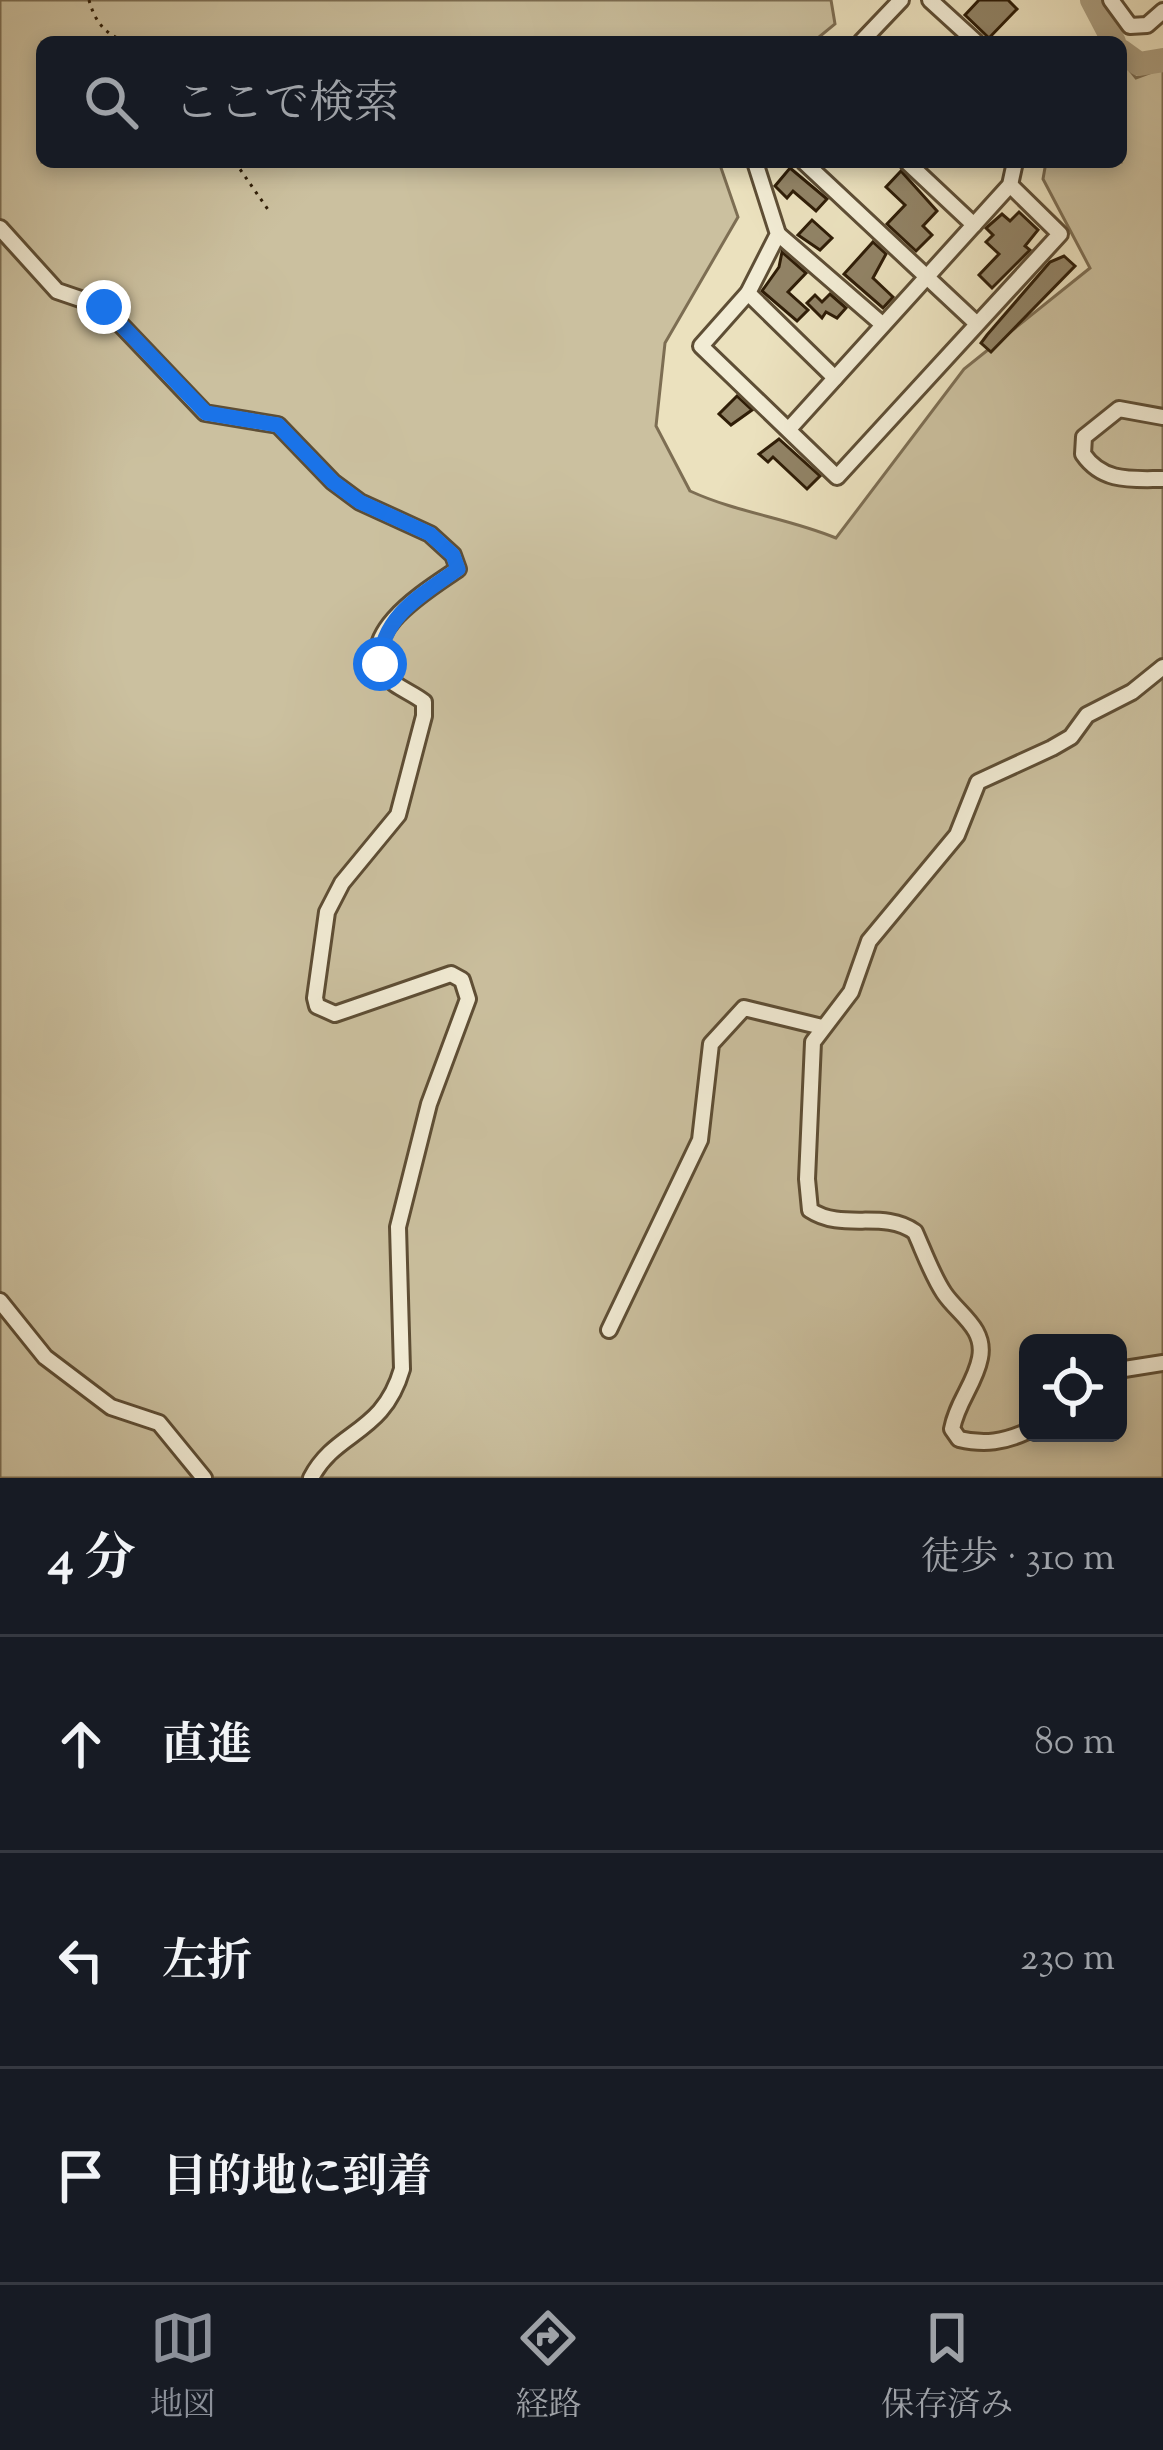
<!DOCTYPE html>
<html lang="ja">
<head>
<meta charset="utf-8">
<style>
	body { margin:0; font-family:"Sorts Mill Goudy","Noto Serif JP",serif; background:#20242c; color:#f1f3f6 }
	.controls { position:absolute; right:36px; bottom:36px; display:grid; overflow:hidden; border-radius:18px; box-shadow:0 6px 18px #0003 }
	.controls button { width:108px; height:108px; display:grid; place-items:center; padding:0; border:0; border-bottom:3px solid #363941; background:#171b24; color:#f1f3f6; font:60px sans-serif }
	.stop { position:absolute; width:36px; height:36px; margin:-27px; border:9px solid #1a73e8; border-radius:50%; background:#fff }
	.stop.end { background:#1a73e8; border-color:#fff; box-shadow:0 3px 12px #0008 }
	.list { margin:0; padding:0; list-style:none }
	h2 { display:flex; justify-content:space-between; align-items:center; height:156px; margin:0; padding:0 48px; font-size:51px }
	h2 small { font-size:39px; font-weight:400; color:#9ea1a6 }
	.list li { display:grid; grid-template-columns:78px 1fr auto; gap:36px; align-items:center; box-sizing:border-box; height:216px; padding:0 48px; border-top:3px solid #363941 }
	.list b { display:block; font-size:45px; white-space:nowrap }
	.list em { font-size:39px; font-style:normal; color:#9ea1a6 }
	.icon { flex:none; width:66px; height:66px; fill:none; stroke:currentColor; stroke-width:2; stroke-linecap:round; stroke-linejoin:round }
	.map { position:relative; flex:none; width:1163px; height:1478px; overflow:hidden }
	.search { position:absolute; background:#171b24; box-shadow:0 6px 18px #0003; left:36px; right:36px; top:36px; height:132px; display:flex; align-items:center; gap:30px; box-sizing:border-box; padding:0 42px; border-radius:18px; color:#9ea1a6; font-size:45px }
	.sheet { height:804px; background:#171b24 }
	nav { display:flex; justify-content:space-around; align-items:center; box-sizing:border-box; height:168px; border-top:3px solid #363941; background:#171b24; font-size:33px; color:#9ea1a6 }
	nav a { display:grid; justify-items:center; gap:6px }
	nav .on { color:#8c9099 }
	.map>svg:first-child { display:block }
	.green { fill:#cbc09f; stroke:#7d6e53; stroke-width:3; fill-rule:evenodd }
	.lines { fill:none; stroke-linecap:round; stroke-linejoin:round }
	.river { stroke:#ab9e80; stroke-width:24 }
	.building { fill:#918366; stroke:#2f1d07; stroke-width:3 }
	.street-casing { stroke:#5e4e35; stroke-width:20 }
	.path { stroke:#2f1d07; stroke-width:3; stroke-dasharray:3 6; stroke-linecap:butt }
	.street { stroke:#f2ecd5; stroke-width:14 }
	.route { stroke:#1a73e8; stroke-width:15 }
</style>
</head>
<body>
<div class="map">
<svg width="1163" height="1478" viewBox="0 0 1163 1478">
	<rect width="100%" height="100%" fill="#ebe1be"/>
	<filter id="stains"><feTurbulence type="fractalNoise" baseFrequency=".00167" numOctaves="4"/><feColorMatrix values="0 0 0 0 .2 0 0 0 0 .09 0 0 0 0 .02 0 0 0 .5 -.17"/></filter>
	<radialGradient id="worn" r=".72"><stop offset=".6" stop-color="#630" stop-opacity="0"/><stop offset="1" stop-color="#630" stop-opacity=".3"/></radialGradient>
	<path class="green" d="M0,0H831L835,24L813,42H42V162H719L738,217L665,343L656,426L690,491C738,513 788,518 836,538L964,369L1090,268L1043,179L1046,162H1121V59L1136,78L1163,68V1478H0ZM1028,1343H1118V1433H1028Z"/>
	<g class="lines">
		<g class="river">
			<polyline points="1092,0 1114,42"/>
			<polyline points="1121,51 1139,64 1163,60"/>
		</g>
	</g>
	<g class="building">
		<polygon points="979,0 1008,0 1017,9 989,38 965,15"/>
		<polygon points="790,168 827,199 816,211 793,191 787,198 775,186"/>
		<polygon points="901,171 937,211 923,226 932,235 916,251 887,224 905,205 886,187"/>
		<polygon points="1019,212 1038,230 1025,246 1030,250 992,288 979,275 999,254 986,242 993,235 986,228 1002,214 1010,221"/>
		<polygon points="812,220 832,238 820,250 798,235"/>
		<polygon points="873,242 886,254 873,278 893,297 883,308 844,274"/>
		<polygon points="782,252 806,273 788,292 808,310 797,321 762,291 779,267"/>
		<polygon points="1064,256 1075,266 991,352 981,343 987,335 1050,262"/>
		<polygon points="830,294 846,308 837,318 826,312 822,318 807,303 815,295 822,302"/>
		<polygon points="737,396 752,410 731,425 719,414"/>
		<polygon points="779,439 820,476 807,489 773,457 768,462 759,454"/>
	</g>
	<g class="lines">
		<g class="street-casing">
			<g id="street">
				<polyline points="930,0 976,42"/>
				<polyline points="1111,0 1130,26 1147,25 1163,11"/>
				<polyline points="861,42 901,0"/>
				<polyline points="755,162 778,234 748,293 701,346 837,477 1060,234 1010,185"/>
				<polyline points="804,162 976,323"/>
				<polyline points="907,162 974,225"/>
				<path d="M0,228L57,291L104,307L205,413L278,425L333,482L360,502L430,534L453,555L458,569C431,588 354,632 385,675C393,686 413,693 424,702V716L398,815L342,883L327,912L315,998L317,1006L335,1014L451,974L462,980L468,999L429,1104L398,1227L402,1369C383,1435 336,1430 311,1478"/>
				<polyline points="778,234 882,324"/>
				<polyline points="748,293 835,378"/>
				<path d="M1163,417L1119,409L1084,437L1083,454C1103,483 1132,479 1163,479"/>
				<polyline points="789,429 1010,185 1015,162"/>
				<polyline points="0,1301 45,1357 111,1407 159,1423 204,1478"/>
				<polyline points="609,1330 700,1140 711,1044 744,1008 822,1027"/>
				<polyline points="1118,1370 1163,1363"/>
				<path d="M1028,1431C1004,1442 985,1445 959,1439L952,1429C957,1402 975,1384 980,1358C986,1328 958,1314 944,1293C932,1275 924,1252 915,1232C883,1209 843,1232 810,1210L807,1179L813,1042L851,992L869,941L957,835L978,782L1052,748L1071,737L1087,715L1132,692L1163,667"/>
			</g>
		</g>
		<g class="path">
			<path d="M89,0C95,22 105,34 126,42"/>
			<polyline points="235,162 269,211"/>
		</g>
		<use href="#street" class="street"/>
	</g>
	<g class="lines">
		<path class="route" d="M104,307L206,413L278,425L333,482L360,502L430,534L453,555L458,569C423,594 381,616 380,664"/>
	</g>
	<rect width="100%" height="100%" filter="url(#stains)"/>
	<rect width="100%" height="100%" fill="url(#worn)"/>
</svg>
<div class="controls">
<button><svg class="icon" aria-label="locate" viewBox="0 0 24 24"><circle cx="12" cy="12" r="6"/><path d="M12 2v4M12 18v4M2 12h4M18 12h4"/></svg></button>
</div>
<div class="stop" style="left:380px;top:664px"></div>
<div class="stop end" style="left:104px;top:307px"></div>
<div class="search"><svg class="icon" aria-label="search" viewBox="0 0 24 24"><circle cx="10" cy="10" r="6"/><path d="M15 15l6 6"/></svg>ここで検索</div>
</div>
<section class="sheet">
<h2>4 分<small>徒歩 · 310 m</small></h2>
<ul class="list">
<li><svg class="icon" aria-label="ahead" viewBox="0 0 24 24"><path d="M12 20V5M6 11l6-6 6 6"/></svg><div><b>直進</b></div><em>80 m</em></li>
<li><svg class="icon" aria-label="left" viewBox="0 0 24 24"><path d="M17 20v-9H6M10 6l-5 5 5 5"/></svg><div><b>左折</b></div><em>230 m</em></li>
<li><svg class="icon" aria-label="arrive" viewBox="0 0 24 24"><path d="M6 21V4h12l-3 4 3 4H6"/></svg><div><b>目的地に到着</b></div></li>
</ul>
</section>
<nav>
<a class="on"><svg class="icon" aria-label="map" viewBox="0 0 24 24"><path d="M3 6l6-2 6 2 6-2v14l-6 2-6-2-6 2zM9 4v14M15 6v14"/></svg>地図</a>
<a><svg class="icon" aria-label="directions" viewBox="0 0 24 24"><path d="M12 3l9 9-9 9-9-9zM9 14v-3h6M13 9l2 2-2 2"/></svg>経路</a>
<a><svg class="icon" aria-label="saved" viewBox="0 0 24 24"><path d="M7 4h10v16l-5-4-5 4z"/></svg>保存済み</a>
</nav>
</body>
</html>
